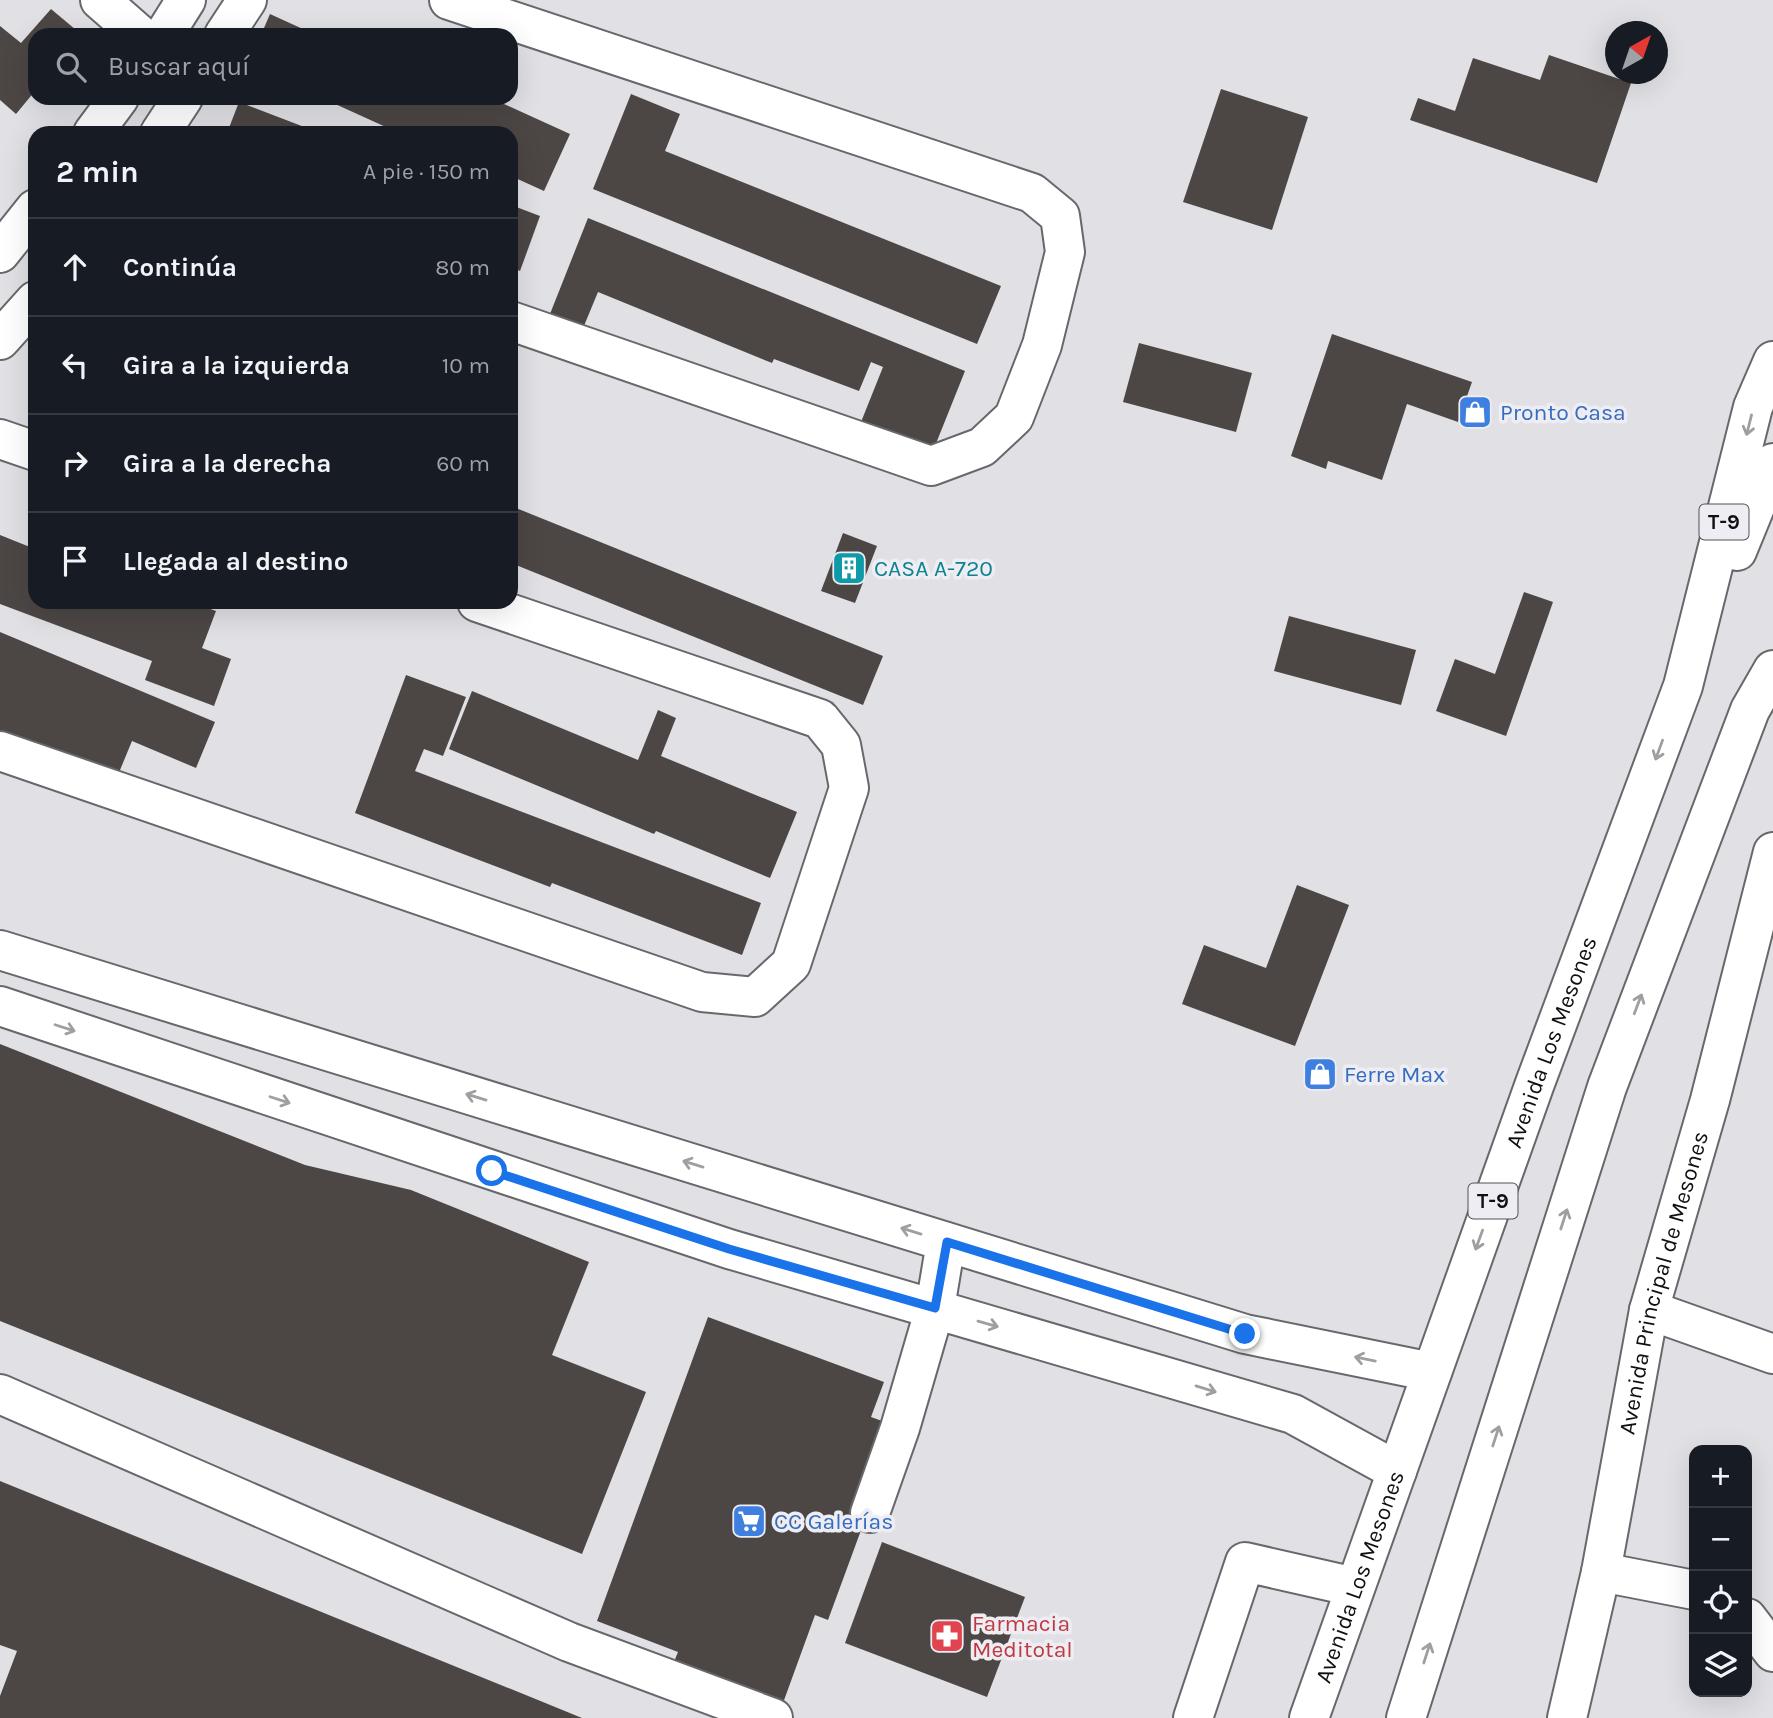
<!DOCTYPE html>
<html lang="es">
<head>
<meta charset="utf-8">
<style>
	body { margin:0; font-family:Karla,sans-serif; background:#242831; color:#f1f3f6 }
	.controls { position:absolute; right:21px; bottom:21px; display:grid; overflow:hidden; border-radius:14px; box-shadow:0 7px 28px #0002 }
	.controls button { width:63px; height:63px; display:grid; place-items:center; padding:0; border:0; border-bottom:2px solid #363941; background:#171b24; color:#f1f3f6; font:35px sans-serif }
	.compass { position:absolute; left:1605px; top:21px; width:63px; height:63px; border-radius:50%; background:#171b24; box-shadow:0 7px 28px #0002; rotate:40deg }
	.stop { position:absolute; width:21px; height:21px; margin:-16px; border:5px solid #1a73e8; border-radius:50%; background:#fff }
	.stop.end { background:#1a73e8; border-color:#fff; box-shadow:0 2px 7px #0008 }
	.list { margin:0; padding:0; list-style:none }
	h2 { display:flex; justify-content:space-between; align-items:center; height:91px; margin:0; padding:0 28px; font-size:30px }
	h2 small { font-size:23px; font-weight:400; color:#9ea1a6 }
	.list li { display:grid; grid-template-columns:46px 1fr auto; gap:21px; align-items:center; box-sizing:border-box; height:98px; padding:0 28px; border-top:2px solid #363941 }
	.list b { display:block; font-size:26px; white-space:nowrap }
	.list em { font-size:23px; font-style:normal; color:#9ea1a6 }
	.icon { flex:none; width:38px; height:38px; fill:none; stroke:currentColor; stroke-width:2; stroke-linecap:round; stroke-linejoin:round }
	.map { position:relative; flex:none; width:1773px; height:1718px; overflow:hidden }
	.search { position:absolute; background:#171b24; box-shadow:0 7px 28px #0002; left:28px; top:28px; width:490px; height:77px; display:flex; align-items:center; gap:18px; box-sizing:border-box; padding:0 24px; border-radius:21px; color:#9ea1a6; font-size:26px }
	.panel { position:absolute; background:#171b24; box-shadow:0 7px 28px #0002; left:28px; top:126px; width:490px; height:483px; border-radius:21px }
	.map>svg:first-child { display:block }
	.building { fill:#4c4745 }
	.lines { fill:none; stroke-linecap:round; stroke-linejoin:round }
	.minor-casing { stroke:#68686c; stroke-width:42 }
	.highway-casing { stroke:#68686c; stroke-width:42 }
	.minor { stroke:#fff; stroke-width:38 }
	.highway { stroke:#fff; stroke-width:38 }
	.oneway { stroke:#9f9fa0 }
	.route { stroke:#1a73e8; stroke-width:9 }
	.labels { text-anchor:middle; dominant-baseline:central; stroke-width:7; stroke-linejoin:round; paint-order:stroke }
	.shield { fill:#ededf3; stroke:#525255; stroke-width:2 }
	.shield-label { font-size:21px; font-weight:bold; fill:#101011 }
	.shop-label { font-size:23px; fill:#366cbe; stroke:#ededf3; text-anchor:start }
	.culture-label { font-size:23px; fill:#0d838f; stroke:#ededf3; text-anchor:start }
	.street-label { font-size:23px; fill:#101011; stroke:#ededf3 }
	.health-label { font-size:23px; fill:#be3a42; stroke:#ededf3; text-anchor:start }
</style>
</head>
<body>
<div class="map">
<svg width="1773" height="1718" viewBox="0 0 1773 1718">
	<rect width="100%" height="100%" fill="#e0e0e5"/>
	<g class="building">
		<polygon points="51,9 82,35 35,35 35,91 16,114 0,100 0,26 21,43"/>
		<polygon points="270,14 316,35 261,35"/>
		<polygon points="1549,55 1631,83 1597,183 1410,120 1418,98 1455,111 1473,58 1540,80"/>
		<polygon points="1221,89 1308,117 1272,230 1183,202"/>
		<polygon points="631,94 680,114 665,151 1001,286 977,344 593,189"/>
		<polygon points="322,98 491,98 570,134 544,191 511,176 511,133 399,133"/>
		<polygon points="239,102 320,133 227,133"/>
		<polygon points="511,205 540,216 520,271 511,267"/>
		<polygon points="588,218 965,371 929,461 857,432 883,367 871,362 859,391 774,359 772,363 598,292 581,333 548,319"/>
		<polygon points="1332,334 1472,382 1458,422 1407,404 1382,480 1328,461 1326,469 1291,456"/>
		<polygon points="1139,343 1252,373 1236,432 1123,402"/>
		<polygon points="511,506 883,656 863,705 511,563"/>
		<polygon points="843,533 877,546 855,603 821,591"/>
		<polygon points="0,535 35,549 35,602 191,602 216,611 202,648 231,659 214,706 145,680 152,661 0,604"/>
		<polygon points="1524,592 1553,602 1506,736 1436,711 1455,659 1495,674"/>
		<polygon points="1289,616 1416,650 1401,705 1274,671"/>
		<polygon points="0,632 215,722 196,768 132,741 113,787 0,740"/>
		<polygon points="406,675 466,697 443,756 424,749 415,771 761,903 742,955 552,883 550,887 355,813"/>
		<polygon points="472,691 638,760 658,710 676,718 661,756 797,812 770,878 656,831 654,834 449,749"/>
		<polygon points="1297,885 1349,905 1295,1046 1182,1004 1204,945 1266,968"/>
		<polygon points="0,1044 305,1165 411,1190 589,1262 552,1355 646,1392 582,1554 0,1321"/>
		<polygon points="708,1317 884,1382 871,1417 899,1427 828,1620 815,1615 779,1714 669,1674 678,1652 597,1621"/>
		<polygon points="0,1481 582,1718 0,1718 0,1696 17,1651 0,1645"/>
		<polygon points="882,1542 1025,1597 987,1697 845,1643"/>
	</g>
	<g class="lines">
		<g class="minor-casing">
			<g id="minor">
				<polyline points="100,0 140,35"/>
				<polyline points="449,0 1032,193 1060,216 1065,252 1042,345 1014,417 982,447 931,466 511,321"/>
				<polyline points="164,35 186,0"/>
				<polyline points="224,35 247,0"/>
				<polyline points="93,133 119,98"/>
				<polyline points="160,133 183,98"/>
				<polyline points="0,253 35,209"/>
				<polyline points="0,340 35,301"/>
				<polyline points="0,439 35,451"/>
				<polyline points="0,751 702,992 755,997 791,964 849,788 841,745 820,719 477,602"/>
				<polyline points="0,950 1245,1334 1432,1372"/>
				<polyline points="0,1006 729,1249 1293,1414 1397,1471"/>
				<polyline points="1649,1310 1773,1354"/>
				<polyline points="0,1394 569,1642 773,1718"/>
				<polyline points="870,1513 900,1428 935,1308 946,1242"/>
				<polyline points="1601,1572 1694,1590"/>
				<polyline points="1747,1618 1773,1652"/>
				<polyline points="1193,1718 1245,1562 1355,1587"/>
				<path id="s1" d="M1567,1718L1601,1572L1649,1310L1710,1100L1773,852"/>
			</g>
		</g>
		<g class="highway-casing">
			<g id="highway">
				<polyline points="1737,551 1773,463"/>
				<path id="s2" d="M1309,1718L1534,1086L1683,686L1753,407L1773,361"/>
				<polyline points="1406,1718 1607,1087 1750,710 1773,670"/>
			</g>
		</g>
		<use href="#minor" class="minor"/>
		<use href="#highway" class="highway"/>
	</g>
	<defs><path id="oneway-shaft" d="M-6 0H5M1.5-3L5.5 0L1.5 3" fill="none" stroke-width="1.6" stroke-linecap="round" stroke-linejoin="round" transform="scale(1.75)"/></defs>
	<g class="oneway">
		<use href="#oneway-shaft" transform="translate(1749 425) rotate(104)"/>
		<use href="#oneway-shaft" transform="translate(1659 750) rotate(110)"/>
		<use href="#oneway-shaft" transform="translate(1638 1004) rotate(-69)"/>
		<use href="#oneway-shaft" transform="translate(65 1028) rotate(18)"/>
		<use href="#oneway-shaft" transform="translate(476 1097) rotate(-163)"/>
		<use href="#oneway-shaft" transform="translate(280 1100) rotate(18)"/>
		<use href="#oneway-shaft" transform="translate(693 1164) rotate(-163)"/>
		<use href="#oneway-shaft" transform="translate(1564 1219) rotate(-72)"/>
		<use href="#oneway-shaft" transform="translate(911 1231) rotate(-163)"/>
		<use href="#oneway-shaft" transform="translate(1479 1240) rotate(110)"/>
		<use href="#oneway-shaft" transform="translate(988 1324) rotate(16)"/>
		<use href="#oneway-shaft" transform="translate(1365 1359) rotate(-168)"/>
		<use href="#oneway-shaft" transform="translate(1206 1389) rotate(17)"/>
		<use href="#oneway-shaft" transform="translate(1496 1436) rotate(-72)"/>
		<use href="#oneway-shaft" transform="translate(1427 1653) rotate(-72)"/>
	</g>
	<g class="lines">
		<polyline class="route" points="492,1171 729,1249 935,1308 947,1242 1245,1334"/>
	</g>
	<defs>
		<g id="shop-square" transform="scale(1.75)"><rect x="-9" y="-9" width="18" height="18" rx="4" fill="#3f7fe0" stroke="#ededf3"/><path d="M-5-2.5h2.3a2.7 3.5 0 0 1 5.4 0H5L5.5 6h-11ZM-1.5-2.5h3a1.5 2.3 0 0 0-3 0Z" fill="#fff"/></g>
		<g id="building-square" transform="scale(1.75)"><rect x="-9" y="-9" width="18" height="18" rx="4" fill="#0f9aa8" stroke="#ededf3"/><path d="M-4-6H4V6H1V3H-1V6H-4ZM-2.5-4.3h1.7v1.8h-1.7ZM.8-4.3h1.7v1.8H.8ZM-2.5-1h1.7V.8h-1.7ZM.8-1h1.7V.8H.8Z" fill="#fff"/></g>
		<g id="supermarket-square" transform="scale(1.75)"><rect x="-9" y="-9" width="18" height="18" rx="4" fill="#3f7fe0" stroke="#ededf3"/><path d="M-6-5.5h2.5l.6 2H6L4.5 2H-2.5L-4.4-4H-6ZM-1.5 3.2a1.3 1.3 0 1 0 .1 0ZM3 3.2a1.3 1.3 0 1 0 .1 0Z" fill="#fff"/></g>
		<g id="pharmacy-square" transform="scale(1.75)"><rect x="-9" y="-9" width="18" height="18" rx="4" fill="#e0444e" stroke="#ededf3"/><path d="M-2-6h4v4h4v4h-4v4h-4v-4h-4v-4h4Z" fill="#fff"/></g>
	</defs>
	<g fill-rule="evenodd">
		<use href="#shop-square" x="1475" y="412"/>
		<use href="#building-square" x="849" y="568"/>
		<use href="#shop-square" x="1320" y="1074"/>
		<use href="#supermarket-square" x="749" y="1521"/>
		<use href="#pharmacy-square" x="947" y="1636"/>
	</g>
	<g class="labels">
		<g class="shield">
			<rect x="1699.5" y="504.5" width="49" height="35" rx="5"/>
			<rect x="1468.5" y="1183.5" width="49" height="35" rx="5"/>
		</g>
		<g class="shield-label">
			<text x="1724" y="522">T-9</text>
			<text x="1493" y="1201">T-9</text>
		</g>
		<g class="shop-label">
			<text x="1500" y="412">Pronto Casa</text>
			<text x="1344" y="1074">Ferre Max</text>
			<text x="774" y="1521">CC Galerías</text>
		</g>
		<g class="culture-label">
			<text x="874" y="568">CASA A-720</text>
		</g>
		<g class="street-label">
			<text stroke="none"><textPath href="#s2" startOffset="718">Avenida Los Mesones</textPath></text>
			<text stroke="none"><textPath href="#s1" startOffset="446">Avenida Principal de Mesones</textPath></text>
			<text stroke="none"><textPath href="#s2" startOffset="150">Avenida Los Mesones</textPath></text>
		</g>
		<g class="health-label">
			<text x="972" y="1623">Farmacia<tspan x="972" dy="26">Meditotal</tspan></text>
		</g>
	</g>
</svg>
<div class="controls">
<button>+</button>
<button>−</button>
<button><svg class="icon" aria-label="locate" viewBox="0 0 24 24"><circle cx="12" cy="12" r="6"/><path d="M12 2v4M12 18v4M2 12h4M18 12h4"/></svg></button>
<button><svg class="icon" aria-label="layers" viewBox="0 0 24 24"><path d="M12 4l9 5-9 5-9-5zM3 14l9 5 9-5"/></svg></button>
</div>
<svg class="compass" viewBox="-18 -18 36 36"><path d="M0-13l5 13h-10z" fill="#e53935"/><path d="M0 13l5-13h-10z" fill="#9ea1a6"/></svg>
<div class="stop" style="left:492px;top:1171px"></div>
<div class="stop end" style="left:1245px;top:1334px"></div>
<div class="search"><svg class="icon" aria-label="search" viewBox="0 0 24 24"><circle cx="10" cy="10" r="6"/><path d="M15 15l6 6"/></svg>Buscar aquí</div>
<section class="panel">
<h2>2 min<small>A pie · 150 m</small></h2>
<ul class="list">
<li><svg class="icon" aria-label="ahead" viewBox="0 0 24 24"><path d="M12 20V5M6 11l6-6 6 6"/></svg><div><b>Continúa</b></div><em>80 m</em></li>
<li><svg class="icon" aria-label="left" viewBox="0 0 24 24"><path d="M17 20v-9H6M10 6l-5 5 5 5"/></svg><div><b>Gira a la izquierda</b></div><em>10 m</em></li>
<li><svg class="icon" aria-label="right" viewBox="0 0 24 24"><path d="M7 20v-9h11M14 6l5 5-5 5"/></svg><div><b>Gira a la derecha</b></div><em>60 m</em></li>
<li><svg class="icon" aria-label="arrive" viewBox="0 0 24 24"><path d="M6 21V4h12l-3 4 3 4H6"/></svg><div><b>Llegada al destino</b></div></li>
</ul>
</section>
</div>
</body>
</html>
